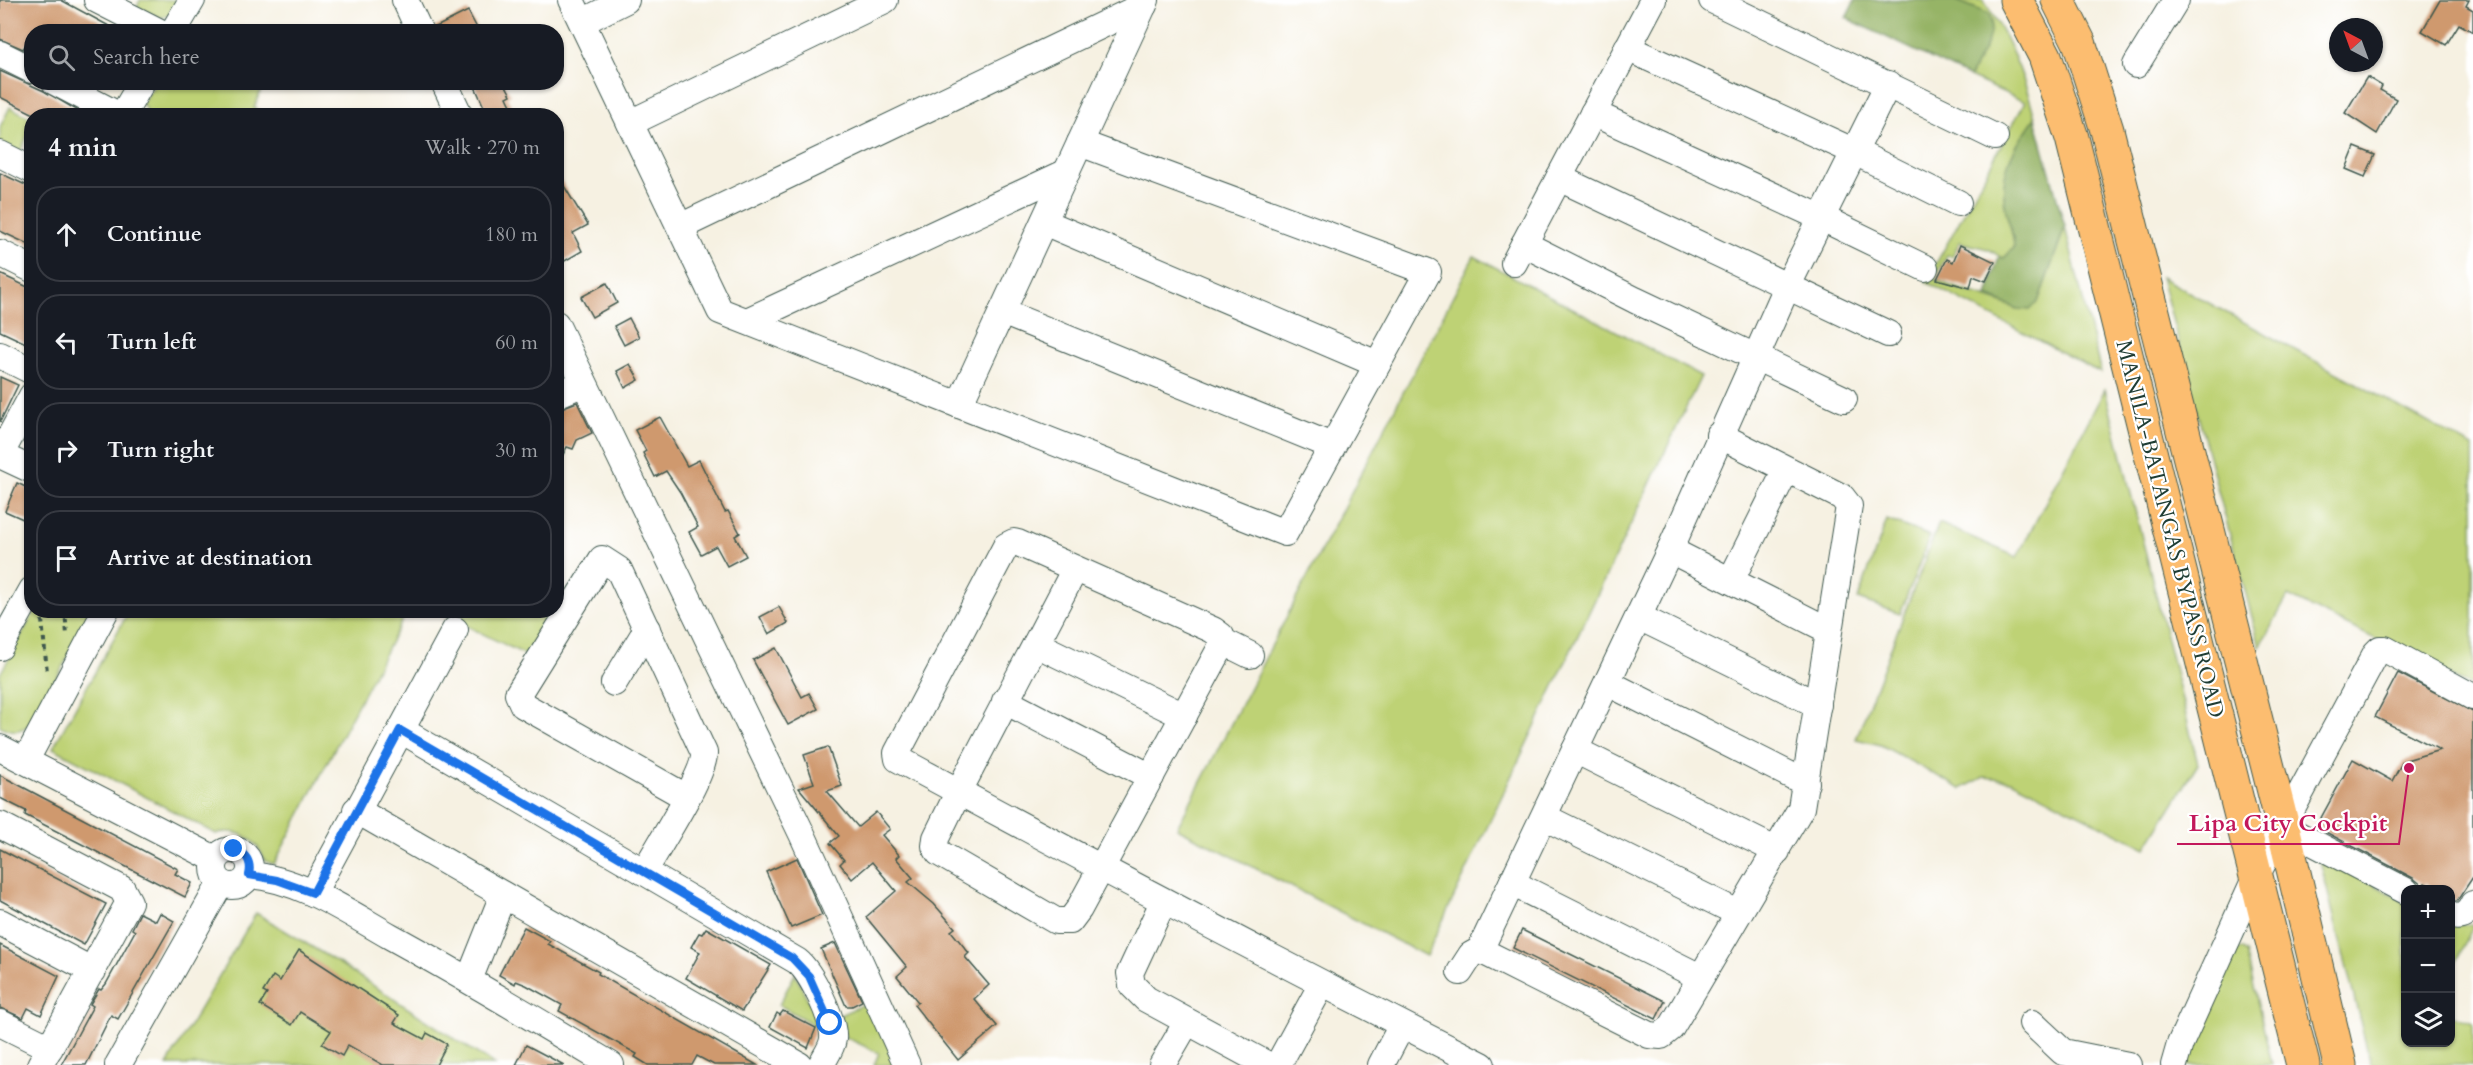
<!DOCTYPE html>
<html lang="en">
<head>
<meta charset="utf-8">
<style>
	body { margin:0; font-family:Cardo,serif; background:#242831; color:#f1f3f6 }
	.controls { position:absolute; right:18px; bottom:18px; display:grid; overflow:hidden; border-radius:12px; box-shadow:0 2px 4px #0004 }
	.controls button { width:54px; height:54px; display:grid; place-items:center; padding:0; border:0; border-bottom:2px solid #363941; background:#171b24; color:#f1f3f6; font:30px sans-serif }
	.compass { position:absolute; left:2329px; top:18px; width:54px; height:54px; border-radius:50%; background:#171b24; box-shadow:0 2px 4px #0004; rotate:319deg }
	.stop { position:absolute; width:18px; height:18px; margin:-14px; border:4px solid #1a73e8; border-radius:50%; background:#fff }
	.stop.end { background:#1a73e8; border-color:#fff; box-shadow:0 2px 6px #0008 }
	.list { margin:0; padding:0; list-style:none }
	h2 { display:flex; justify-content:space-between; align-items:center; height:78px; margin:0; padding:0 24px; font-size:26px }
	h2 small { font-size:20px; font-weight:400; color:#9ea1a6 }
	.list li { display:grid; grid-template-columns:39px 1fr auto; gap:18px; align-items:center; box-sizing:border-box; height:96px; margin:0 12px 12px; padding:0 12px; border:2px solid #363941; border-radius:24px }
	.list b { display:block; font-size:22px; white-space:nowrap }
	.list em { font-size:20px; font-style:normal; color:#9ea1a6 }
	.icon { flex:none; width:33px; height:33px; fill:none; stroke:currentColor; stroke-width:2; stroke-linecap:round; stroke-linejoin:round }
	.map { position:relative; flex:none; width:2473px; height:1065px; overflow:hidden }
	.search { position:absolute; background:#171b24; box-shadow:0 2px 4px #0004; left:24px; top:24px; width:540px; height:66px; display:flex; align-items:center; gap:15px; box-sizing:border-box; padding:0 21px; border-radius:24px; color:#9ea1a6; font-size:22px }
	.panel { position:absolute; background:#171b24; box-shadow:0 2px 4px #0004; left:24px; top:108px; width:540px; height:510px; border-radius:24px }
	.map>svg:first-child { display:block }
	.green { fill:#bed275; stroke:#6e8854; stroke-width:1.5 }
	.forest { fill:#96b466; stroke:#5a784d; stroke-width:1.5 }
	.building { fill:#cf996e }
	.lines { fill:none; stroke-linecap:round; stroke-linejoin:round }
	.minor-casing { stroke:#3f584e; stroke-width:28 }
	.major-casing { stroke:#3f584e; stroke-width:35 }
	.path { stroke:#3f584e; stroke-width:4; stroke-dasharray:4.5 4.5; stroke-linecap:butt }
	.minor { stroke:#fff; stroke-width:26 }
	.major { stroke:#fcbd6f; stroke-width:33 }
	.route { stroke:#1a73e8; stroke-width:8 }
	.labels { text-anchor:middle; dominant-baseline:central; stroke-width:4.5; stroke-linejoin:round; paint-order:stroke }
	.street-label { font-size:22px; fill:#1f3d34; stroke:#fff }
	.leader { fill:none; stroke:#c2185b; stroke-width:2 }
	.callout-dot { fill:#c2185b; stroke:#fff; stroke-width:2 }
	.callout-label { font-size:24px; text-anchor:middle; font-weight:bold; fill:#c2185b; stroke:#fff; stroke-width:4.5; stroke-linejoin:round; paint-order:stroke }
</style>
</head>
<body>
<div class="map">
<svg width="2473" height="1065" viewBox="0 0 2473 1065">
	<rect width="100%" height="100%" fill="#fff"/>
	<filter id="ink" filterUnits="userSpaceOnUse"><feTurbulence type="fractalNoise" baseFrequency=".0167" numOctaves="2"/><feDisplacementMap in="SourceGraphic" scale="12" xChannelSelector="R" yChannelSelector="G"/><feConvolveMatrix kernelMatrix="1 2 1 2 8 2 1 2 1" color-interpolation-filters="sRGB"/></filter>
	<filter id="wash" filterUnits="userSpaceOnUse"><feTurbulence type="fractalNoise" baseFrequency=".008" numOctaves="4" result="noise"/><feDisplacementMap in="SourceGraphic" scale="24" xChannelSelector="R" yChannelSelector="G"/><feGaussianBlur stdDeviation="1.35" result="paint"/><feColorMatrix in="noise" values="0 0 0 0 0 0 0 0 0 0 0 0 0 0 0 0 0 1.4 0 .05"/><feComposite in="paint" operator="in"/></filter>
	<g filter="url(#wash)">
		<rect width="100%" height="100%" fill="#f6f1e2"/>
		<g class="green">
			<polygon points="140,0 179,0 170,15 161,18 137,7"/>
			<path d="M1955,0H1983C2009,37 2024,75 2035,118C2012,150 1998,175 2007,215C2010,227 2014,236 2014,248L2004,258C1997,257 1996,253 1990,250C1985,247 1969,246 1960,242L1952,256L1947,255L1934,279C1962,292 1990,297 2018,309L2038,302L2065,227L2101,373L1926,282L2025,102L1970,77L1992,21L1989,14Z"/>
			<polygon points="156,83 264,83 254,108 268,115 149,115 142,103"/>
			<polygon points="10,107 31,118 31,128 20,152 0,143 0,127"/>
			<polygon points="1474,256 1701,376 1426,956 1177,828"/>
			<polygon points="2161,277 2473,447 2473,687 2288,596 2260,647"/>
			<polygon points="2105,389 2198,764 2146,848 2011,780 1984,777 1961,789 1881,745 1856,739 1939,523 2017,557"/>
			<polygon points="1887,520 1930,536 1900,614 1858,599"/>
			<path d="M35,611H93L33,721C22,732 13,733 0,726V674Z"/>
			<path d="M129,611H407L274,864L265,861C258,840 238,827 216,834L53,748Z"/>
			<polygon points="436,611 536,611 552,622 530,657"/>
			<polygon points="2318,853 2405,902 2406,1042 2450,1042 2451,1015 2473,1023 2473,1065 2371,1065"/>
			<polygon points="256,913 340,964 495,1065 167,1065"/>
			<polygon points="2473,924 2473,927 2451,971 2450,926"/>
			<polygon points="2241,948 2246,952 2272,1065 2182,1065 2236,950"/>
			<polygon points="795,974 823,1030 779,1005"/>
			<polygon points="870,1001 900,1065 874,1065 879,1053 845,1037 838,1016"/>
		</g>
		<g class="forest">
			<path d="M1855,0H1955L1989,14C1998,33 1977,59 1970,77L1846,18Z"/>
			<path d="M2035,118L2065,227L2038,302L2030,310L2018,309L1987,296L1999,257L2004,258L2014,248C2014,235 2009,225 2006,212C1998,172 2012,150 2035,118Z"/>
		</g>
		<g id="blocks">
			<g class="building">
				<polygon points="0,0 61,0 120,32 32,32 32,47 26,44 23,49 0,39"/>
				<polygon points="2440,0 2469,0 2466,6 2473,10 2473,32 2459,24 2446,45 2422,31"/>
				<polygon points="468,11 479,32 435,32 434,28"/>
				<polygon points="0,71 44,91 87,116 38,116 0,97"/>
				<polygon points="2367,77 2382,86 2380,90 2396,99 2377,134 2345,113"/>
				<polygon points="473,82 504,82 511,95 507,97 516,116 488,116"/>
				<polygon points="2355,147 2375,155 2365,177 2346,169"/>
				<polygon points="0,173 32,188 32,246 0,231"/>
				<polygon points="556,173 588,225 573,233 582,251 563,262 556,250"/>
				<polygon points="1960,245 1995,262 1986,281 1973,276 1970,288 1937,279 1947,259 1953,262"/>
				<polygon points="0,274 32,289 32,346 0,331"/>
				<polygon points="607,283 617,303 592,317 581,297"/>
				<polygon points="629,318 639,337 624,345 614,326"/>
				<polygon points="630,364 639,380 625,388 617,371"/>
				<polygon points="0,377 18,385 0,422"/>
				<polygon points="577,402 592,433 577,440 573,449 567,447 556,468 556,410"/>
				<polygon points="660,417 687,466 699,460 725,512 728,511 740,533 735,536 746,556 727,566 716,546 701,554 689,532 698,527 680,492 666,471 655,477 643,453 646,451 635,430"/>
				<polygon points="17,483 32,490 32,523 5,511"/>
				<polygon points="779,607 788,623 769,634 760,617"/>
				<polygon points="776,648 802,697 809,693 818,709 788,725 753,660"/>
				<polygon points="2398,673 2473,712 2473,877 2457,901 2451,900 2451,890 2438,890 2425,883 2423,886 2413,878 2316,827 2353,759 2392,781 2403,761 2440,750 2375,717"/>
				<polygon points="828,747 842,786 827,791 858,827 876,812 890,829 882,835 899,855 896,858 913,878 908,882 934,904 955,928 951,931 969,953 965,957 989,985 974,999 997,1026 958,1060 914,1005 918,1002 897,976 907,967 866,917 896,891 872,862 852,879 840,864 844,860 830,843 839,836 799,788 814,783 804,755"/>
				<polygon points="0,775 178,869 175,874 192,883 185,897 25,815 26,811 0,798"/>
				<polygon points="0,849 106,904 84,945 0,900"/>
				<polygon points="797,858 822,915 791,928 766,872"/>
				<polygon points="140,913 156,921 160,913 174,921 118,1019 111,1015 86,1065 61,1065 93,1006 90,1004 99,989 101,990 106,984 135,931 132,929"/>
				<polygon points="524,927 550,941 548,944 599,972 598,974 757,1065 714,1065 697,1056 692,1065 648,1065 635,1057 637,1054 559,1011 562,1005 526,985 516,981 515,984 499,975"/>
				<polygon points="706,928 771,965 742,1011 686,978 700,952 691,947 699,933 702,934"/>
				<polygon points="1522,930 1665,1001 1656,1019 1513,948"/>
				<polygon points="835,943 862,1001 852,1006 846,1006 821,949"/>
				<polygon points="0,945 59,976 41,1015 28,1008 23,1018 0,1008"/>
				<polygon points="299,950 399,1015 394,1023 424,1039 427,1033 447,1044 436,1065 383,1065 348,1045 342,1056 322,1044 331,1031 300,1012 292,1025 260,1005 267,994 263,992 273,976 280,981"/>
				<polygon points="783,1011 816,1028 808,1048 770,1027 777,1013 780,1015"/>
				<polygon points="526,1045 564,1065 516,1065"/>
			</g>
		</g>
	</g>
	<g filter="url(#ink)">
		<use href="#blocks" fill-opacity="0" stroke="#3f584e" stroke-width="1.5"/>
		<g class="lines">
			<g class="minor-casing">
				<g id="minor">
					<polyline points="97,0 160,32"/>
					<polyline points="405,0 420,32"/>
					<polyline points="571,0 720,311 1285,533 1428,272 1080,143"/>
					<polyline points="1712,0 1995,137"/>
					<polyline points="582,22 626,0"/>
					<polyline points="173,32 192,0"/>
					<polyline points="1627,48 1853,151 1958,203"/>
					<polyline points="0,54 32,70"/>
					<polyline points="2136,65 2176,0"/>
					<polyline points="55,82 120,116"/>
					<polyline points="444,82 460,116"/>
					<polyline points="1593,113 1822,218 1925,268"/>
					<polyline points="122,116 142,82"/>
					<polyline points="630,123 885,0"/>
					<polyline points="0,154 32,170"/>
					<polyline points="1559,178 1888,334"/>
					<polyline points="1044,222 1377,364"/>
					<polyline points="680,227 1144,5"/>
					<polyline points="1524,244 1635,300 1844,399"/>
					<polyline points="0,253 32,269"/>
					<polyline points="1514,263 1653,0"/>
					<polyline points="1002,312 1332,446"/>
					<polyline points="747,321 1067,172"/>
					<polyline points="556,324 802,834 907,1065"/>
					<polyline points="0,355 32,371"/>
					<polyline points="556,395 584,383"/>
					<polyline points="959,405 1146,0"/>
					<polyline points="0,455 32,396"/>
					<polyline points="0,455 32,470"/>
					<polyline points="1670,550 1828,630"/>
					<path d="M1075,569L959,791L936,838L935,846L939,853L1056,921H1070L1079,909L1221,647V636L1213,630L1018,543L1014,542L1006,546L897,753L898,759C1092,864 1286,966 1482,1065"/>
					<polyline points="1731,580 1786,470"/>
					<polyline points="1639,617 1818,705"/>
					<polyline points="1222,641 1250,655"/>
					<polyline points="1036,644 1184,716"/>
					<polyline points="0,647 32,590"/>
					<polyline points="614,683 647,629"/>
					<polyline points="1608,683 1806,783"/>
					<polyline points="1005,701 1151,777"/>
					<path d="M401,730L797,961C811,972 835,1021 833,1039C832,1048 825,1057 821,1065"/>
					<polyline points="0,748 215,859"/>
					<polyline points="1575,750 1777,851"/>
					<polyline points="26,760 106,610"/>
					<polyline points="356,810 799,1065"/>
					<polyline points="1544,817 1738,913"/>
					<polyline points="0,825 122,889 129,902 40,1065"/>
					<polyline points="2283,827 2406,891"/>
					<circle cx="232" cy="868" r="18"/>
					<path d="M644,872C656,850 706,773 704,753L619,570L602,559L518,694L523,705L686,797"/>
					<path d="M249,875C300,879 346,911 390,936C465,977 538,1021 611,1065"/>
					<polyline points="1512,883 1700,977"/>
					<polyline points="313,893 455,630"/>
					<polyline points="1163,902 1130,973 1132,985 1146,999 1268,1065"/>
					<path d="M2450,915C2461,920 2469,913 2473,904"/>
					<polyline points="0,922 93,971"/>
					<polyline points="1480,950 1649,1035 1661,1036 1671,1028 1801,808 1849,506 1842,497 1719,435"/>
					<polyline points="1460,972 1471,955 1480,950 1670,550 1787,287 1888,84"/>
					<polyline points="469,980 503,895"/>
					<polyline points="0,1023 50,1048"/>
					<polyline points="2032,1023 2063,1052 2128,1065"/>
					<polyline points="118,1065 221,883"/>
					<polyline points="1162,1065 1187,1022"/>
					<polyline points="1278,1065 1322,984"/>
					<polyline points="1381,1065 1402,1025"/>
					<polyline points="2174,1065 2180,1044 2257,874 2376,653 2380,649 2385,649 2473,697"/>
				</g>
			</g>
			<g class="major-casing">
				<g id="major">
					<polyline points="2016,0 2045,56 2072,138 2303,1065"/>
					<polyline points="2058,0 2079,42 2107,130 2283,827 2340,1065"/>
				</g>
			</g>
			<g class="path">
				<polyline points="65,610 67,635"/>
				<polyline points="42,620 47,672"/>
			</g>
			<use href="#minor" class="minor"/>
			<use href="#major" class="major"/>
		</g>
	</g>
	<g class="lines" filter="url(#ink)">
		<path class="route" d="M234,849C246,853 252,862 249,875L277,880L313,893L400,730L792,958L809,976L830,1023"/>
	</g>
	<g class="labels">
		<g class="street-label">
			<text transform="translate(2170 529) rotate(76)">MANILA-BATANGAS BYPASS ROAD</text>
		</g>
	</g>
	<path class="leader" d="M2409 768L2399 844H2177"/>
	<circle class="callout-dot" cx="2409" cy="768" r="6"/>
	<g class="callout-label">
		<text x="2288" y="831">Lipa City Cockpit</text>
	</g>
</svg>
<div class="controls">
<button>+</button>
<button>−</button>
<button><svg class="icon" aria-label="layers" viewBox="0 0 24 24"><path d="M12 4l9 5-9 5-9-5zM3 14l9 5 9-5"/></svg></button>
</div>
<svg class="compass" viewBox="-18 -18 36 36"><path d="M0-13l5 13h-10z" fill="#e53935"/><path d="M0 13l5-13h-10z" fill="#9ea1a6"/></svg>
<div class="stop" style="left:830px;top:1023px"></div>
<div class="stop end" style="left:234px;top:849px"></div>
<div class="search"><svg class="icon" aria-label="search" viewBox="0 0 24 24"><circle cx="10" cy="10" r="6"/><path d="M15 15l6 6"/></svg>Search here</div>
<section class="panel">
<h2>4 min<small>Walk · 270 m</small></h2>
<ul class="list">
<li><svg class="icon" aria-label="ahead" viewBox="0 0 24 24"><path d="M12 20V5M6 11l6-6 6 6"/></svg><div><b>Continue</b></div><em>180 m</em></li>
<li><svg class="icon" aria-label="left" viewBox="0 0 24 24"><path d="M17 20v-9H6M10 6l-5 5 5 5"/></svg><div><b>Turn left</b></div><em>60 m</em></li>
<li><svg class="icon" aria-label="right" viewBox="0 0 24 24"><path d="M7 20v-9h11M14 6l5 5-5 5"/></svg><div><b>Turn right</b></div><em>30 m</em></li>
<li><svg class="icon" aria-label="arrive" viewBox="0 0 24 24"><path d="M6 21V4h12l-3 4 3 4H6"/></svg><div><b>Arrive at destination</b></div></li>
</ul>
</section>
</div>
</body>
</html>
